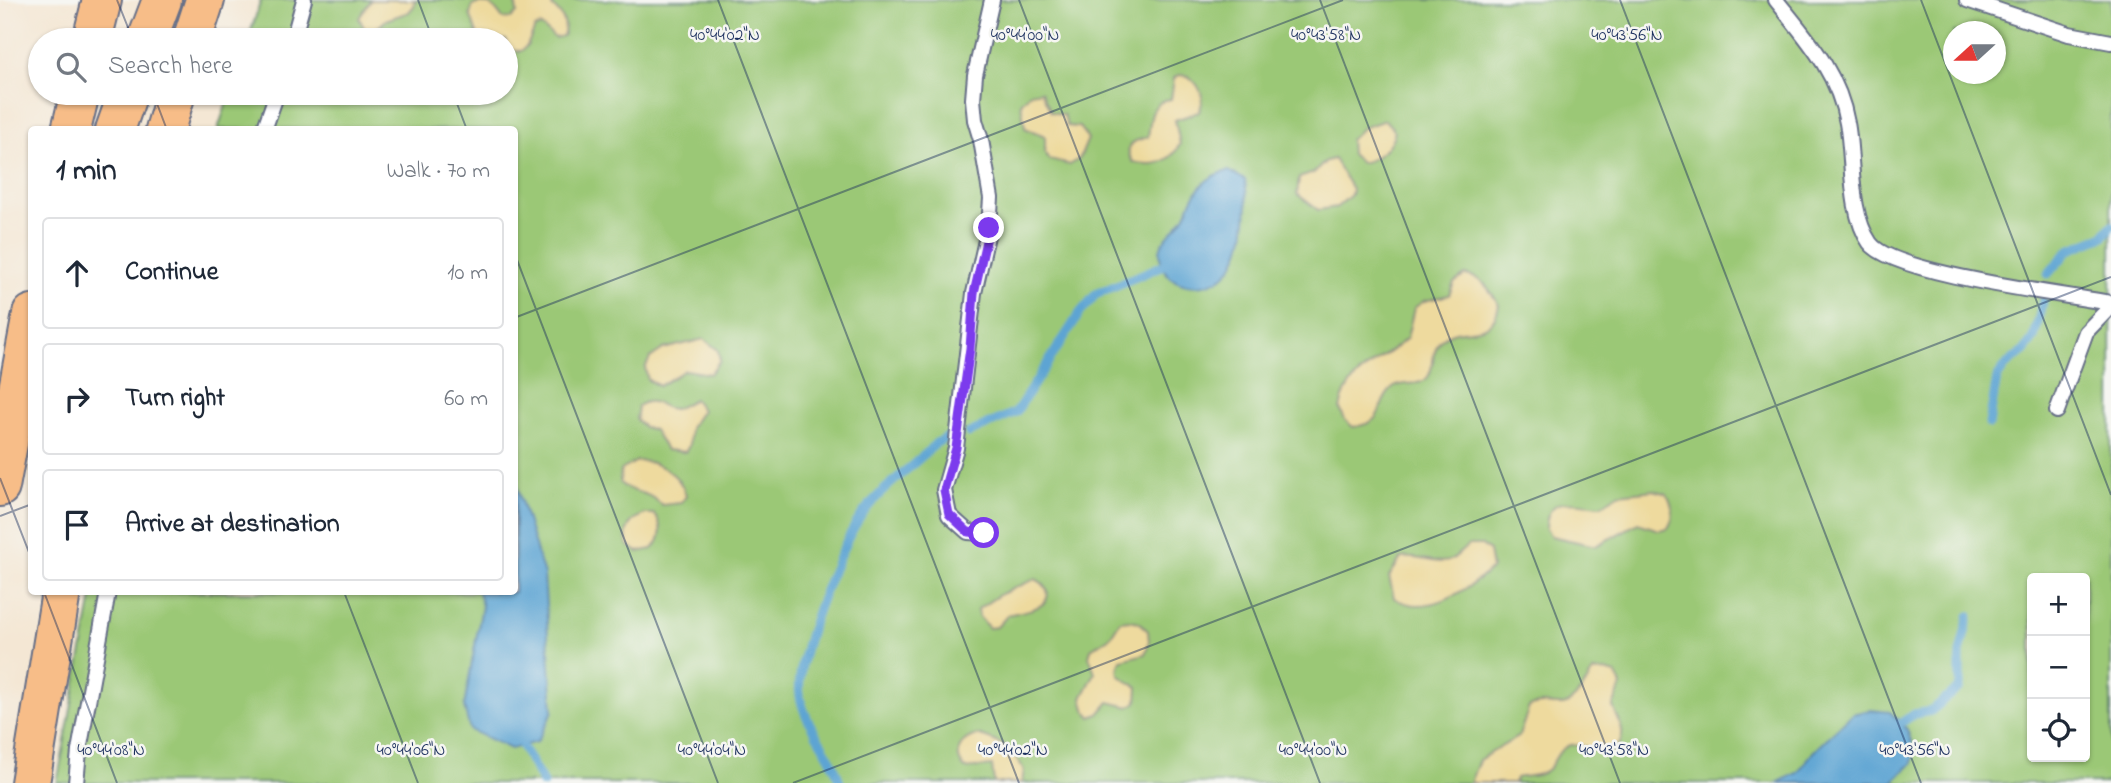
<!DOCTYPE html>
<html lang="en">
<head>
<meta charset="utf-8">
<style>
	body { margin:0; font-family:"Indie Flower",sans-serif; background:#f6f6f7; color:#1f2937 }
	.controls { position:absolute; right:21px; bottom:21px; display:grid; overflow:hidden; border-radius:7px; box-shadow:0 2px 5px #0004 }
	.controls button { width:63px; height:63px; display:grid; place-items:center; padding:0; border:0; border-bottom:2px solid #e0e1e3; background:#fff; color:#1f2937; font:35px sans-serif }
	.compass { position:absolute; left:1943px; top:21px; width:63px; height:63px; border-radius:50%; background:#fff; box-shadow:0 2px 5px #0004; rotate:249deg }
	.stop { position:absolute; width:21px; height:21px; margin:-16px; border:5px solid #7c3aed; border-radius:50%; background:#fff }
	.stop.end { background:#7c3aed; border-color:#fff; box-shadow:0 2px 7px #0008 }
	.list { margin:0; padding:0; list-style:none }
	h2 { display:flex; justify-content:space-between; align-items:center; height:91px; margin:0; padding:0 28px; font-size:30px }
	h2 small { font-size:23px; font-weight:400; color:#747a83 }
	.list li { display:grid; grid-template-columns:46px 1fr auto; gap:21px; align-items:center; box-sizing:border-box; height:112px; margin:0 14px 14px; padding:0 14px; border:2px solid #e0e1e3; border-radius:7px }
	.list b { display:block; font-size:26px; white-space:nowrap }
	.list em { font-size:23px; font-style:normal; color:#747a83 }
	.icon { flex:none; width:38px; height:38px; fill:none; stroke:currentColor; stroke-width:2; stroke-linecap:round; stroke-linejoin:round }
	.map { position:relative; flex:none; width:2111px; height:783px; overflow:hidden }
	.search { position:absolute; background:#fff; box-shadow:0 2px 5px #0004; left:28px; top:28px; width:490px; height:77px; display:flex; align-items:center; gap:18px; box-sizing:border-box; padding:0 24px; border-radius:38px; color:#747a83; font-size:26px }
	.panel { position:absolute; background:#fff; box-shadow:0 2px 5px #0004; left:28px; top:126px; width:490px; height:469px; border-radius:7px }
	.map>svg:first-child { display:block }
	.green { fill:#9bc876; stroke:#5b7c6a; stroke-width:2; fill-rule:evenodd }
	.sand { fill:#eeda9e; stroke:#84847e; stroke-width:2 }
	.water { fill:#5da4d3; stroke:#3c6a98; stroke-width:2 }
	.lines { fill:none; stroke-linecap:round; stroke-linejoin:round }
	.stream { stroke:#5da4d3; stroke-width:9 }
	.service-casing { stroke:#676f87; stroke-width:18 }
	.primary-casing { stroke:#676f87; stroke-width:42 }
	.motorway-casing { stroke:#676f87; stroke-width:42 }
	.service { stroke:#fff; stroke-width:14 }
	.primary { stroke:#f7bd88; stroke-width:38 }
	.motorway { stroke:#f7bd88; stroke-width:38 }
	.route { stroke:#7c3aed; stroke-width:9 }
	.ticks { fill:none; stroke:#1b2f5e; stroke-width:2; stroke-opacity:0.45 }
	.ticks-label { font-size:18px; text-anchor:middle; fill:#1b2f5e; stroke:#f6f6f2; stroke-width:5; stroke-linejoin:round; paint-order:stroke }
</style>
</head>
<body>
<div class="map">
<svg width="2111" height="783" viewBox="0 0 2111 783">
	<rect width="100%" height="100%" fill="#f6f6f2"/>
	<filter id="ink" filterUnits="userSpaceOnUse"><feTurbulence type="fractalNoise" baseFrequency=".0143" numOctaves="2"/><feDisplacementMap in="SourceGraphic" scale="14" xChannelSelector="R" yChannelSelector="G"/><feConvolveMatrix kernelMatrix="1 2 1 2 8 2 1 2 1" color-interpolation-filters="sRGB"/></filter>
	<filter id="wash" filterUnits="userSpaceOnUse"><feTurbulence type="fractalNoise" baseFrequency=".00686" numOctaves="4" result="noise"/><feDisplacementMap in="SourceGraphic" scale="28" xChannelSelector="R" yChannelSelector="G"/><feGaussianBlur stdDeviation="1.57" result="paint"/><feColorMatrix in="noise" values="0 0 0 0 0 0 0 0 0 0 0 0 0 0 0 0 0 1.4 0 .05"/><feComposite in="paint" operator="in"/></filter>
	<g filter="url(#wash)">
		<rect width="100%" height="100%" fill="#f4e7d4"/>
		<path class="green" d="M261,0H2111V783H57L93,592H514V130L218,129L230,93H506V40H248ZM1954,32H1996V74H1954ZM2032,578H2085V757H2032Z"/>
		<g class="sand">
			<polygon points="371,0 415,0 414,6 409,12 386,20 372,33 365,30 359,18"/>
			<path d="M515,0H557L552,6C562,15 568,23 563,36L555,38L541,26L535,28L527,46L521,51L506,50V40H483L478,37L470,14L473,5C490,0 494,7 503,19L512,18L517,13Z"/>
			<path d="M1179,75L1188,76C1201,86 1206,97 1199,112L1175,120L1180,144C1170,164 1153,167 1133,162C1122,145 1132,141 1148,137C1151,120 1149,101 1171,99L1174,78Z"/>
			<polygon points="1041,91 1051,112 1064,115 1067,126 1079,127 1088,139 1080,158 1070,165 1049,160 1045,153 1045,136 1025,128 1021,103 1030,93"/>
			<path d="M1385,120L1395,131C1392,146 1376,160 1361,163L1351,154L1350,140L1362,128Z"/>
			<polygon points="1334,159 1352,189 1351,195 1337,207 1318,210 1297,194 1299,178 1314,173 1326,161"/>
			<path d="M1465,275C1483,277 1490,290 1499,305C1491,345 1461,319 1440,341C1431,352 1435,366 1428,377C1420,388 1403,380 1393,388C1374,404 1388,423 1353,427L1345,420L1340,409C1345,372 1383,361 1407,338L1414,308L1424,301L1449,295L1454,283Z"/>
			<polygon points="704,339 718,350 720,360 710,374 685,370 659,386 648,380 645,368 650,358 663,349"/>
			<path d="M694,399L702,410L690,428L689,446L685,452L666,450L654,430L644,427L636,420L638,406C653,395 660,409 675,409Z"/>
			<path d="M637,461C658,461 681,474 686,496L681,503L662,505C646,489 630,494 620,483L621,470Z"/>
			<path d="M1654,490L1667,494C1673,507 1676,515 1668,528L1659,530L1638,523L1596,546L1551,536L1546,529C1546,490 1580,505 1602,505L1618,494Z"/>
			<path d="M646,514H654C663,525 663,538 653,549L637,552L627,544C624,528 630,519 646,514Z"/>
			<path d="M1469,545H1482L1489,551L1492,568C1467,591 1426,618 1394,598L1389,577L1401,558C1416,555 1441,566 1451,560C1457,556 1463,549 1469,545Z"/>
			<path d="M1035,579C1040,581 1045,584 1047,590C1053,611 1017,611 1008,615L997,627L989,628L979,617L978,609L999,595Z"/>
			<path d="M1130,620L1139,622L1148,631L1149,642L1145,654L1121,660C1112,678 1126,679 1138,687L1137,702L1129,707L1109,702L1099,714L1091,717L1085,709L1082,698L1095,673L1089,656L1091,649L1110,637L1120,621Z"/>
			<path d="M1605,671L1616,674L1621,686L1613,707C1621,726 1629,735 1613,752C1598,753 1580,743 1570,745C1557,749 1556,761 1548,769C1540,777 1526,776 1516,778L1514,783H1470L1479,760L1519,736L1529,707C1542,701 1549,706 1562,705C1576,704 1586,682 1593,672Z"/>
			<path d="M977,735C1001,742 1012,747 1024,770L1022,783H994L992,766L965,769C952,754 960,739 977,735Z"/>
		</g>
		<g class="water">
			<path d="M1229,171L1245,180C1249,209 1248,261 1219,279C1195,294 1159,284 1160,252C1161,237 1180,227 1186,213C1195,191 1205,175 1229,171Z"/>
			<polygon points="515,481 544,575 553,711 537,742 511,749 470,730 464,707 482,606 478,592 514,592"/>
			<polygon points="1870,710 1890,712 1907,729 1914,750 1912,763 1893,782 1777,783 1797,773 1814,751 1852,714"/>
		</g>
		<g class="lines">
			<g class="stream">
				<polyline points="2048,274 2069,250 2104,236 2111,226"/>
				<polyline points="1989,424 1997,378 2007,364 2024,351 2034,338 2043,301"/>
				<polyline points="969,433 1016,412 1080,313 1096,294 1173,261"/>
				<polyline points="1891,730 1914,714 1931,711 1960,687 1960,653 1969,616"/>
				<polyline points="522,746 543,783"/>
				<path d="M840,783C832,751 806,729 800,696C794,658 838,551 859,519C878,490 912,468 936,443L952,435"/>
			</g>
		</g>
	</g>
	<g filter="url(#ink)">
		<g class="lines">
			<g class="service-casing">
				<g id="service">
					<path d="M1776,0C1807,39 1838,72 1847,123C1854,159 1848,211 1870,243C1892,274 2068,295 2111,303"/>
					<polyline points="1967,0 2069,34 2111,42"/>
					<polyline points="293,40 304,0"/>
					<polyline points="264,130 277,93"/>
					<polyline points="2057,411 2086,332 2111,306"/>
					<polyline points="983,533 968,532 949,515 944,490 956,448 974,293 989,227 991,198 981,140 975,120 973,99 975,75 992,0"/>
					<polyline points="76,783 79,751 108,592"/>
				</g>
			</g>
			<g class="primary-casing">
				<g id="primary">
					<polyline points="192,40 205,0"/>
					<polyline points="165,130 176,93"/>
					<polyline points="30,783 61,592"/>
				</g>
			</g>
			<g class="motorway-casing">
				<g id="motorway">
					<polyline points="92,40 102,0"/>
					<polyline points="147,40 162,0"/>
					<polyline points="71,130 80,93"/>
					<polyline points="115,130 128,93"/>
					<polyline points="0,487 32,314"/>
				</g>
			</g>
			<use href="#service" class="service"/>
			<use href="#primary" class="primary"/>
			<use href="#motorway" class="motorway"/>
		</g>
	</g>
	<g class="lines" filter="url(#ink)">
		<polyline class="route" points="984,533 968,532 949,514 944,490 956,448 970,348 974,293 989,228"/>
	</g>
	<path class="ticks" d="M117,0L133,40M418,0L433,40M718,0L1019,783M1019,0L1320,783M1320,0L1620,783M1620,0L1921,783M1921,0L2111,495M153,93L167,130M453,93L467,130M514,252L718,783M514,318L1343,0M0,478L32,560M0,516L32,504M44,592L117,783M344,592L418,783M793,783L2111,277"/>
	<g class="ticks-label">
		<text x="725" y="40">40°44'02"N</text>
		<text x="1326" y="40">40°43'58"N</text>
		<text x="1025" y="40">40°44'00"N</text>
		<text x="1627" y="40">40°43'56"N</text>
		<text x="111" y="755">40°44'08"N</text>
		<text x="411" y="755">40°44'06"N</text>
		<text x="712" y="755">40°44'04"N</text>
		<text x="1013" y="755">40°44'02"N</text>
		<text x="1313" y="755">40°44'00"N</text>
		<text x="1614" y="755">40°43'58"N</text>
		<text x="1915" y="755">40°43'56"N</text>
	</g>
</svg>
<div class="controls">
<button>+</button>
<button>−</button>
<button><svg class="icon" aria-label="locate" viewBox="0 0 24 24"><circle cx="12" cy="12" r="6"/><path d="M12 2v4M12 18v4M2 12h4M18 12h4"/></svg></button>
</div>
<svg class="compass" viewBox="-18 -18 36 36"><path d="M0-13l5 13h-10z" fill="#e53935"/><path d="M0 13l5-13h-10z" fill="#747a83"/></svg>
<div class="stop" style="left:984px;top:533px"></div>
<div class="stop end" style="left:989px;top:228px"></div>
<div class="search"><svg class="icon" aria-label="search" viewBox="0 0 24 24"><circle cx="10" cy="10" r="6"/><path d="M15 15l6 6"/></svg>Search here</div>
<section class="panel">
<h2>1 min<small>Walk · 70 m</small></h2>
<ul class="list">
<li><svg class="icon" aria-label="ahead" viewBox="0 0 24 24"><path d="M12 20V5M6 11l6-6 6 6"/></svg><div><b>Continue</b></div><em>10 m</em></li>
<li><svg class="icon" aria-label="right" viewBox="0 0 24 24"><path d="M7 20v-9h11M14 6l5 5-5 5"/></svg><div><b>Turn right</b></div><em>60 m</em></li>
<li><svg class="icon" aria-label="arrive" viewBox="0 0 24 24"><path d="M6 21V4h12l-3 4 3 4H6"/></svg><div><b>Arrive at destination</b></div></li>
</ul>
</section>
</div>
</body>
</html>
